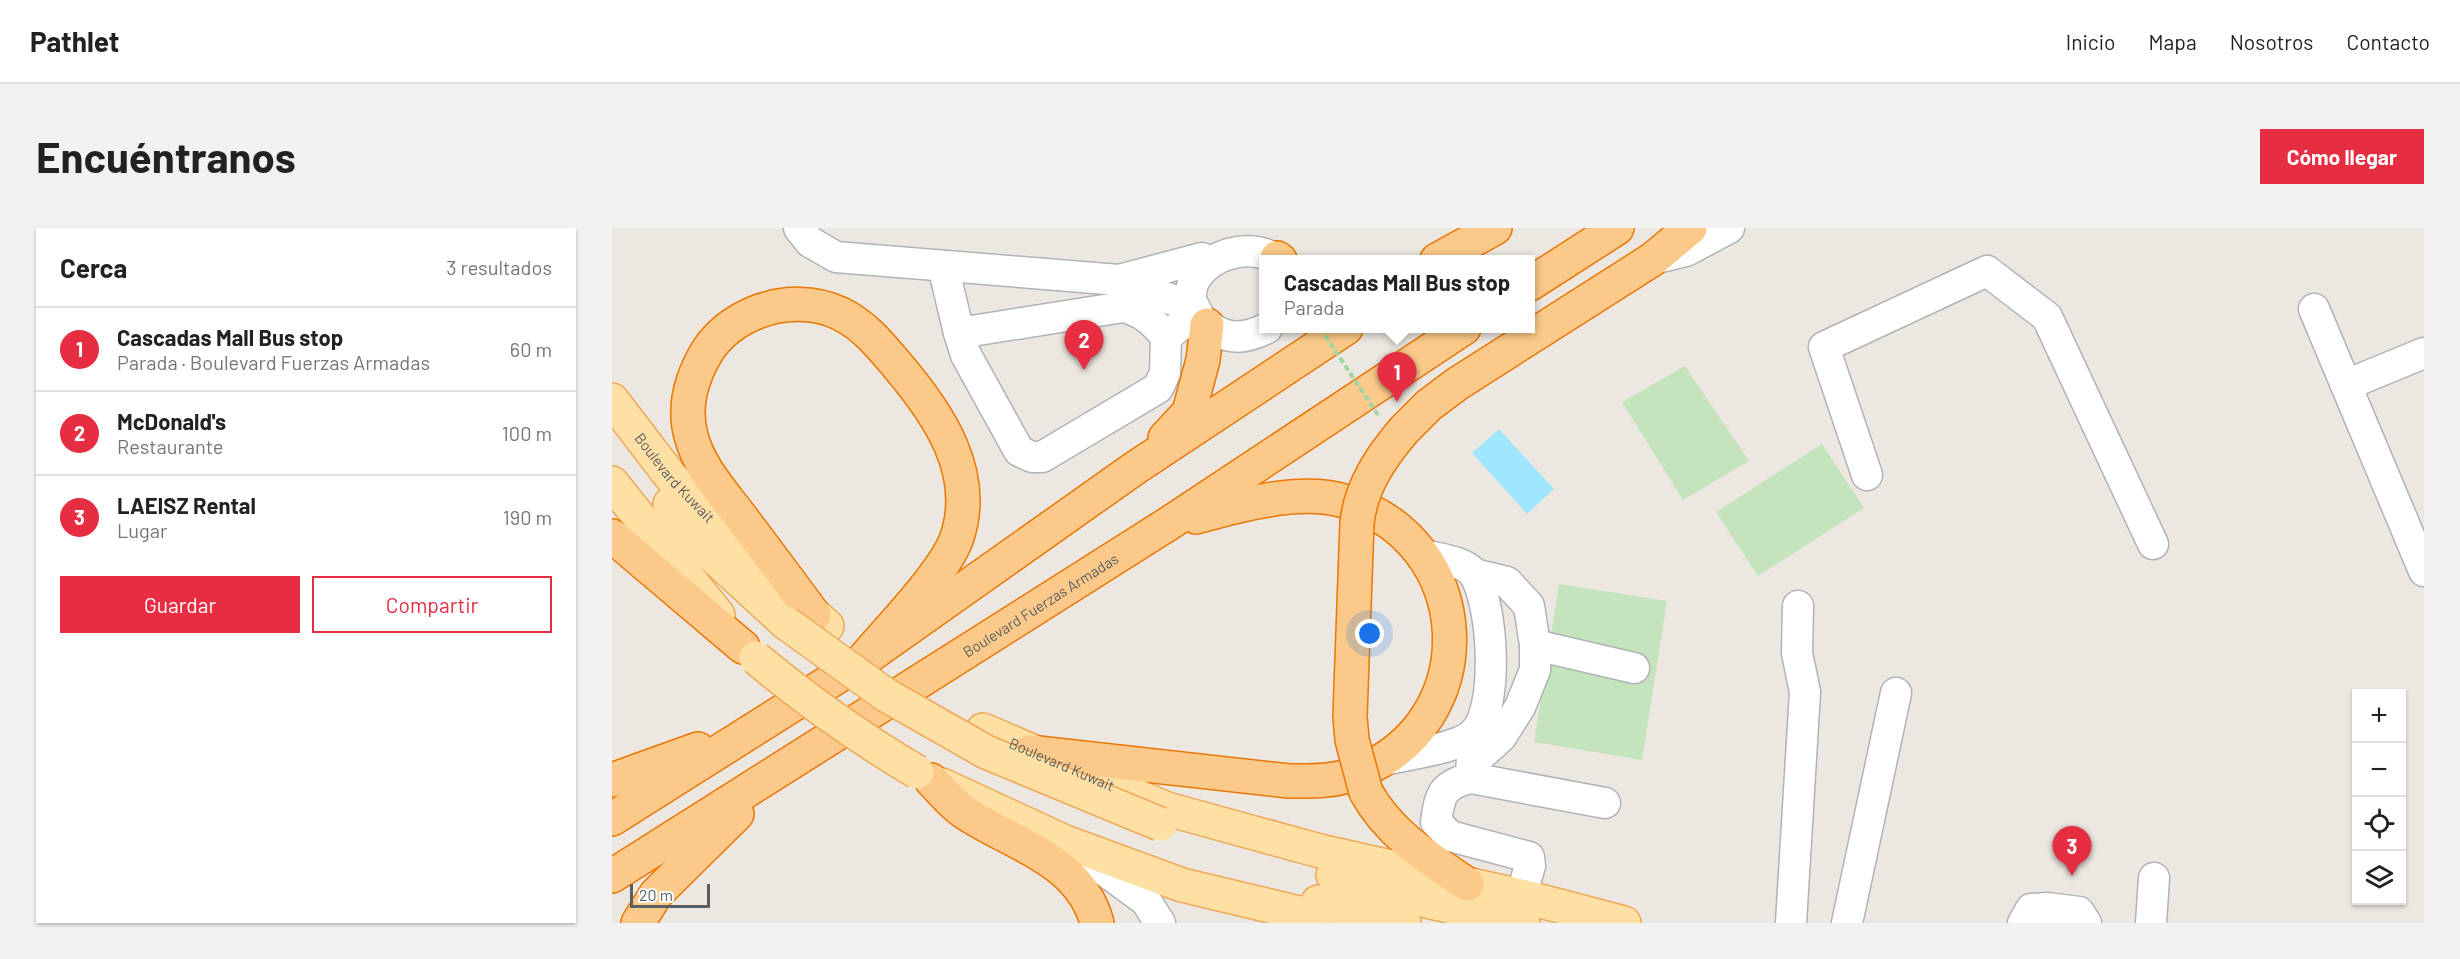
<!DOCTYPE html>
<html lang="es">
<head>
<meta charset="utf-8">
<style>
	body { margin:0; font-family:Barlow,sans-serif; background:#f2f2f2; color:#222 }
	.controls { position:absolute; right:18px; bottom:18px; display:grid; overflow:hidden; border-radius:0px; box-shadow:0 2px 4px #0004 }
	.controls button { width:54px; height:54px; display:grid; place-items:center; padding:0; border:0; border-bottom:2px solid #e0e0e0; background:#fff; color:#222; font:30px sans-serif }
	.scale { position:absolute; left:18px; bottom:15px; width:80px; box-sizing:border-box; padding-left:6px; border:3px solid #5a5f62; border-top:0; font-size:16px; line-height:21px; white-space:nowrap; color:#5a5f62; -webkit-text-stroke:4px #fff; paint-order:stroke }
	.you { position:absolute; left:758px; top:406px; width:21px; height:21px; margin:-15px; border:4px solid #fff; border-radius:50%; background:#1a73e8; box-shadow:0 0 0 9px #1a73e833 }
	.badge { display:grid; place-items:center; width:39px; height:39px; border-radius:50%; background:#e62d41; color:#fff; font-size:20px; font-weight:700 }
	.pin { position:absolute; translate:-50% -50px; filter:drop-shadow(0 2px 3px #0008) }
	.pin::after { content:''; position:absolute; top:32px; width:21px; height:18px; background:inherit; clip-path:polygon(0 0,100% 0,50% 100%) }
	.popup { position:absolute; left:647px; top:27px; width:276px; height:78px; box-sizing:border-box; display:grid; place-content:center; border-radius:0px; background:#fff; filter:drop-shadow(0 2px 4px #0005); font-size:20px; white-space:nowrap; color:#767676 }
	.popup b { font-size:22px; color:#222 }
	.popup::after { content:''; position:absolute; left:50%; top:100%; margin-left:-12px; border:12px solid transparent; border-top-color:#fff }
	.list { margin:0; padding:0; list-style:none }
	h2 { display:flex; justify-content:space-between; align-items:center; height:78px; margin:0; padding:0 24px; font-size:26px }
	h2 small { font-size:20px; font-weight:400; color:#767676 }
	.list li { display:grid; grid-template-columns:39px 1fr auto; gap:18px; align-items:center; box-sizing:border-box; height:84px; padding:0 24px; border-top:2px solid #e0e0e0 }
	.list b { display:block; font-size:22px; white-space:nowrap }
	.list p { margin:0; font-size:20px; white-space:nowrap; color:#767676 }
	.list em { font-size:20px; font-style:normal; color:#767676 }
	.actions { display:flex; gap:12px; padding:18px 24px }
	.actions a { flex:1; padding:14px 0; border:2px solid #e62d41; border-radius:0px; text-align:center; font-size:21px; color:#e62d41 }
	.actions .main { background:#e62d41; color:#fff }
	.icon { flex:none; width:33px; height:33px; fill:none; stroke:currentColor; stroke-width:2; stroke-linecap:round; stroke-linejoin:round }
	.map { position:relative; flex:none; width:1812px; height:695px; overflow:hidden; border-radius:0px }
	header { display:flex; align-items:center; gap:36px; box-sizing:border-box; height:84px; padding:0 30px; background:#fff; border-bottom:2px solid #e0e0e0 }
	header strong { font-size:28px }
	nav { display:flex; gap:33px; margin-inline-start:auto; font-size:21px }
	.intro { display:flex; align-items:center; justify-content:space-between; box-sizing:border-box; height:144px; padding:0 36px }
	h1 { margin:0; font-size:42px }
	.button { padding:15px 27px; border-radius:0px; background:#e62d41; color:#fff; font-size:21px; font-weight:700 }
	main { display:flex; gap:36px; padding:0 36px }
	aside { flex:1; background:#fff; border-radius:0px; box-shadow:0 2px 4px #0004 }
	.map>svg:first-child { display:block }
	.green { fill:#c4e4bd }
	.water { fill:#9fe6fe }
	.lines { fill:none; stroke-linecap:round; stroke-linejoin:round }
	.minor-casing { stroke:#afb3b7; stroke-width:33 }
	.major-casing { stroke:#efa857; stroke-width:36 }
	.highway-casing { stroke:#ea7703; stroke-width:36 }
	.minor { stroke:#fff; stroke-width:30 }
	.major { stroke:#fedfa4; stroke-width:33 }
	.highway { stroke:#fbc989; stroke-width:33 }
	.major-bridge-casing { stroke:#efa857; stroke-width:36; stroke-linecap:butt }
	.highway-bridge-casing { stroke:#ea7703; stroke-width:36; stroke-linecap:butt }
	.path-bridge { stroke:#a0d6a4; stroke-width:4; stroke-dasharray:6 3; stroke-linecap:butt }
	.major-bridge { stroke:#fedfa4; stroke-width:33 }
	.highway-bridge { stroke:#fbc989; stroke-width:33 }
	.labels { text-anchor:middle; dominant-baseline:central; stroke-width:6; stroke-linejoin:round; paint-order:stroke }
	.street-label { font-size:15px; fill:#5a5f62; stroke:#fff }
</style>
</head>
<body>
<header>
<strong>Pathlet</strong>
<nav><a>Inicio</a><a>Mapa</a><a>Nosotros</a><a>Contacto</a></nav>
</header>
<div class="intro"><h1>Encuéntranos</h1><a class="button">Cómo llegar</a></div>
<main>
<aside>
<h2>Cerca<small>3 resultados</small></h2>
<ul class="list">
<li><span class="badge">1</span><div><b>Cascadas Mall Bus stop</b><p>Parada · Boulevard Fuerzas Armadas</p></div><em>60 m</em></li>
<li><span class="badge">2</span><div><b>McDonald's</b><p>Restaurante</p></div><em>100 m</em></li>
<li><span class="badge">3</span><div><b>LAEISZ Rental</b><p>Lugar</p></div><em>190 m</em></li>
</ul>
<div class="actions"><a class="main">Guardar</a><a>Compartir</a></div>
</aside>
<div class="map">
<svg width="1812" height="695" viewBox="0 0 1812 695">
	<rect width="100%" height="100%" fill="#ece8e1"/>
	<g class="green">
		<polygon points="1073,138 1137,233 1071,272 1010,174"/>
		<polygon points="1210,216 1252,280 1146,348 1104,284"/>
		<polygon points="947,356 1055,373 1030,532 922,514"/>
	</g>
	<polygon class="water" points="887,201 942,261 915,286 860,225"/>
	<g class="lines">
		<g class="minor-casing">
			<g id="minor">
				<polyline points="187,0 198,14 224,29 507,52 583,80"/>
				<polyline points="1041,31 1074,23 1117,0"/>
				<polyline points="331,38 347,105"/>
				<polyline points="507,52 590,30"/>
				<polyline points="1702,81 1812,343"/>
				<path d="M655,100C638,109 620,113 603,102C540,64 614,0 666,32"/>
				<path d="M554,109C541,93 531,84 511,79L347,105L354,127L407,223L420,229H430L546,160L553,145L554,109L585,84"/>
				<polyline points="1734,157 1812,125"/>
				<polyline points="1255,247 1212,119 1375,43 1435,89 1541,316"/>
				<polyline points="862,346 895,354 917,378 923,417 923,442 908,479 889,509 862,533"/>
				<polyline points="923,417 1022,440"/>
				<path d="M861,506L859,550C830,557 828,566 824,594L838,608L917,629L918,638L909,668"/>
				<path d="M773,532C795,526 845,521 861,506C888,482 881,375 862,346C853,333 827,331 812,327"/>
				<polyline points="859,550 993,575"/>
				<polyline points="470,626 534,673 548,695"/>
				<polyline points="1179,695 1193,464 1185,425 1186,378"/>
				<polyline points="1235,695 1284,465"/>
				<polyline points="1411,695 1419,681 1435,680 1467,684 1474,695"/>
				<polyline points="1539,695 1542,650"/>
			</g>
		</g>
		<g class="major-casing">
			<g id="major">
				<path id="s1" d="M0,172L59,249L137,330L215,398"/>
				<polyline points="0,255 106,387"/>
				<polyline points="58,276 99,326 174,395"/>
				<path id="s2" d="M371,502L555,581L708,623L909,668L1012,695"/>
				<polyline points="330,557 453,614 570,657 729,695"/>
				<polyline points="721,647 801,670 911,695"/>
				<polyline points="706,674 792,695"/>
			</g>
		</g>
		<g class="highway-casing">
			<g id="highway">
				<polyline points="665,30 668,32"/>
				<polyline points="825,32 883,0"/>
				<polyline points="918,56 1005,0"/>
				<polyline points="792,202 817,177 845,156 1041,31 1078,0"/>
				<polyline points="553,210 577,184 591,132 595,97"/>
				<polyline points="0,308 131,419"/>
				<path d="M202,387C178,354 153,321 129,289C110,264 87,239 79,208C71,178 80,148 96,122C108,104 125,92 145,84C171,74 203,73 229,86C253,98 268,117 285,137C326,185 368,246 344,312C331,346 275,403 250,433"/>
				<path d="M417,524L677,553C699,553 722,554 744,545C875,495 866,312 732,273C688,260 627,277 584,289"/>
				<polyline points="0,552 86,521"/>
				<path d="M319,552C329,562 340,576 352,584C401,617 468,631 485,695"/>
				<path d="M754,564C777,606 816,630 855,656"/>
				<polyline points="0,591 250,433 523,240 734,100"/>
				<path id="s3" d="M0,648L556,296L852,100"/>
				<polyline points="26,695 44,666 125,586"/>
			</g>
		</g>
		<use href="#minor" class="minor"/>
		<use href="#major" class="major"/>
		<use href="#highway" class="highway"/>
		<g class="major-bridge-casing">
			<g id="major-bridge">
				<polyline points="174,395 274,467 374,524 548,596"/>
				<path d="M144,430C195,473 248,510 305,544"/>
			</g>
		</g>
		<g class="highway-bridge-casing">
			<path id="highway-bridge" d="M754,564L740,512L738,488L745,295C749,258 769,229 792,202"/>
		</g>
		<polyline class="path-bridge" points="708,100 766,187"/>
		<use href="#major-bridge" class="major-bridge"/>
		<use href="#highway-bridge" class="highway-bridge"/>
	</g>
	<g class="labels">
		<g class="street-label">
			<text stroke="none"><textPath href="#s1" startOffset="100">Boulevard Kuwait</textPath></text>
			<text stroke="none"><textPath href="#s3" startOffset="507">Boulevard Fuerzas Armadas</textPath></text>
			<text stroke="none"><textPath href="#s2" startOffset="86">Boulevard Kuwait</textPath></text>
		</g>
	</g>
</svg>
<div class="controls">
<button>+</button>
<button>−</button>
<button><svg class="icon" aria-label="locate" viewBox="0 0 24 24"><circle cx="12" cy="12" r="6"/><path d="M12 2v4M12 18v4M2 12h4M18 12h4"/></svg></button>
<button><svg class="icon" aria-label="layers" viewBox="0 0 24 24"><path d="M12 4l9 5-9 5-9-5zM3 14l9 5 9-5"/></svg></button>
</div>
<div class="scale">20 m</div>
<div class="you"></div>
<div class="pin badge" style="left:785px;top:174px">1</div>
<div class="popup"><b>Cascadas Mall Bus stop</b>Parada</div>
<div class="pin badge" style="left:472px;top:142px">2</div>
<div class="pin badge" style="left:1460px;top:648px">3</div>
</div>
</main>
</body>
</html>
